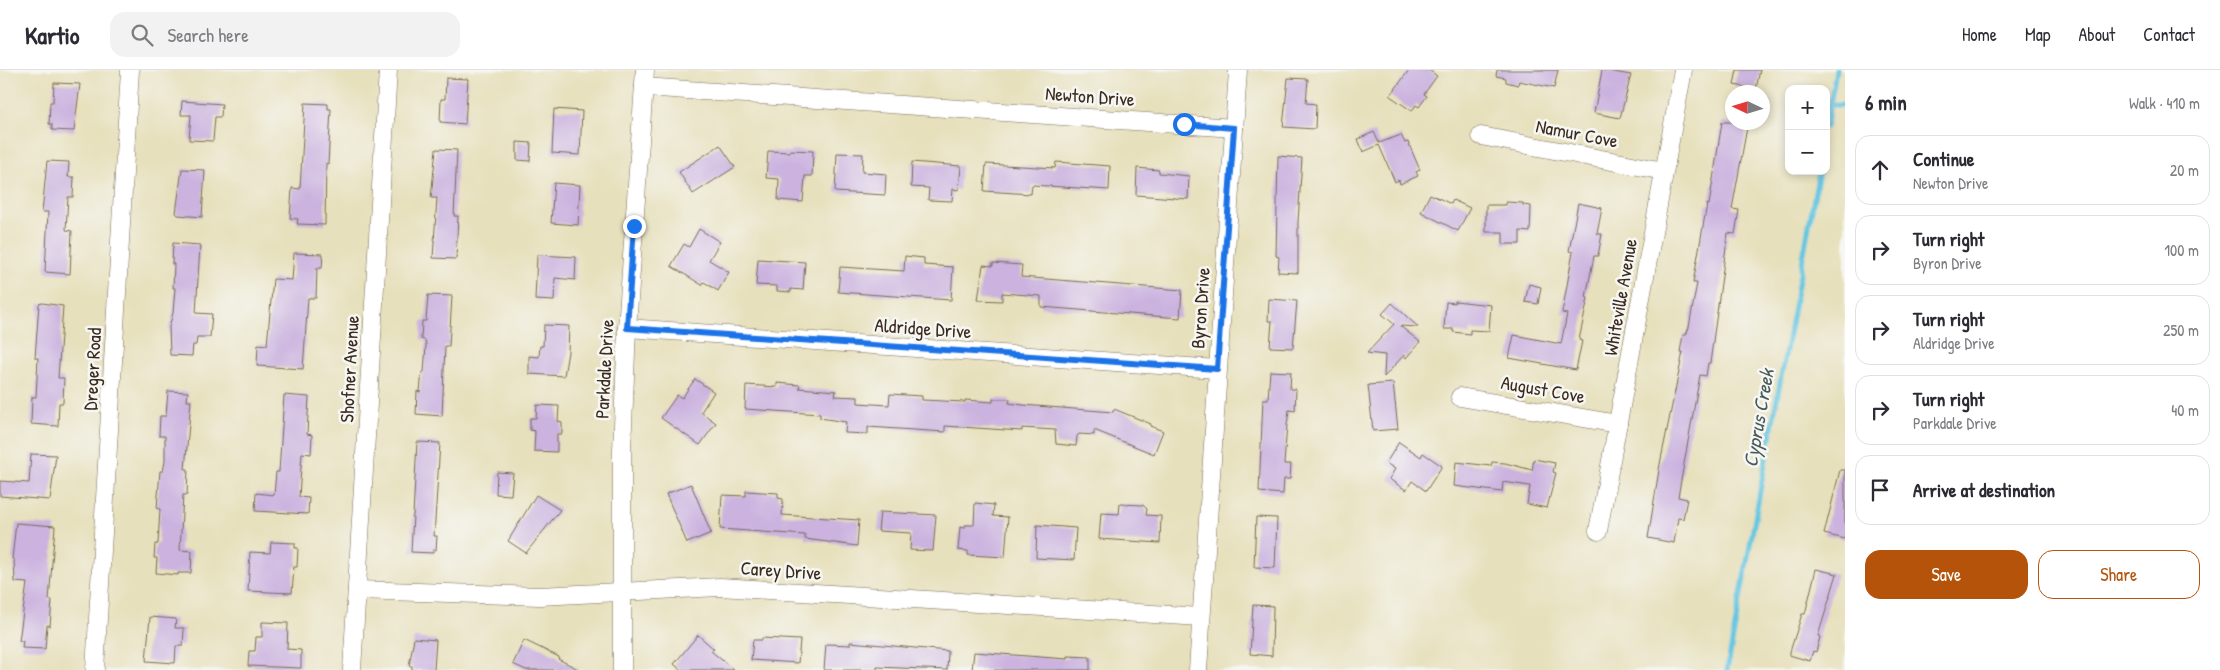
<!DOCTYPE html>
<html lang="en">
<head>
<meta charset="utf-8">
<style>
	body { margin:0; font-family:"Patrick Hand",sans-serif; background:#f2f2f3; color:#2b2b33 }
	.controls { position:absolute; right:15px; top:15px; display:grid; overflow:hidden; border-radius:10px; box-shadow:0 2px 8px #0003 }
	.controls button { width:45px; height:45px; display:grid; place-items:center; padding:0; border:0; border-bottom:1px solid #e1e1e2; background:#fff; color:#2b2b33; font:25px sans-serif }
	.compass { position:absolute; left:1725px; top:15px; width:45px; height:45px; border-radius:50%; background:#fff; box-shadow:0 2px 8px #0003; rotate:274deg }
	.stop { position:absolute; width:15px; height:15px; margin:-11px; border:4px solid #1a73e8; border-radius:50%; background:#fff }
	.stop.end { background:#1a73e8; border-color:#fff; box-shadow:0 1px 5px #0008 }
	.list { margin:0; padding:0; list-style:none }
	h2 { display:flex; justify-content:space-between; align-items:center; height:65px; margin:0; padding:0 20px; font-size:21px }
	h2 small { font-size:16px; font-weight:400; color:#7c7c81 }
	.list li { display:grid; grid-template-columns:32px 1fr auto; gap:15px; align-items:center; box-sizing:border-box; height:70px; margin:0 10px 10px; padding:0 10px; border:1px solid #e1e1e2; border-radius:15px }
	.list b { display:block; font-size:19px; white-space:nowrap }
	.list p { margin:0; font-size:16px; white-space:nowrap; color:#7c7c81 }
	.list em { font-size:16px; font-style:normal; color:#7c7c81 }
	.actions { display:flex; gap:10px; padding:15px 20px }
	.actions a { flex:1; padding:11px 0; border:1px solid #b45309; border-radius:15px; text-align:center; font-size:18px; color:#b45309 }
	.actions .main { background:#b45309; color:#fff }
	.icon { flex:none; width:28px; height:28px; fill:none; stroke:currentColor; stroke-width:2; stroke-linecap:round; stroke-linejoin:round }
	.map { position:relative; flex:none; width:1845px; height:600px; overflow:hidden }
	header { display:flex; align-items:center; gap:30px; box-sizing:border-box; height:70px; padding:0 25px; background:#fff; border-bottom:1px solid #e1e1e2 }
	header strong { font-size:24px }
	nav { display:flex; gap:28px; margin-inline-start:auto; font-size:18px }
	.search { width:350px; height:45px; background:#f2f2f3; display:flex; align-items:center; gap:12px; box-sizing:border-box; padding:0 18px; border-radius:15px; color:#7c7c81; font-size:19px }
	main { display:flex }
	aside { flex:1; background:#fff }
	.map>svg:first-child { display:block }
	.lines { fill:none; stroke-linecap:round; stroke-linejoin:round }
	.stream { stroke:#64c6e2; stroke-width:5 }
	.building { fill:#cbb2df }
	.minor-casing { stroke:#776a55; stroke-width:19 }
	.minor { stroke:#fff; stroke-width:18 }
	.route { stroke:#1a73e8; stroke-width:6 }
	.labels { text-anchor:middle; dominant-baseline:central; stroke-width:5; stroke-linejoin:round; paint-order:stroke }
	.street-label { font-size:19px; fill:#3b2a1e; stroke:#f6f6f2 }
	.water-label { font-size:20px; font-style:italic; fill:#475959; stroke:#f6f6f2 }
</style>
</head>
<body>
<header>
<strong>Kartio</strong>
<div class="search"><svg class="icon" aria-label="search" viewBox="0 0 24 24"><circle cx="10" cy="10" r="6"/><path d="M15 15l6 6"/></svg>Search here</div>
<nav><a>Home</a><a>Map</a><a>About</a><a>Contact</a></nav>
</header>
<main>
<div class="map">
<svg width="1845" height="600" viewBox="0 0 1845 600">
	<rect width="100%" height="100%" fill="#f6f6f2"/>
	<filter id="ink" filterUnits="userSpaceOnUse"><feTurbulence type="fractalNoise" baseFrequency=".02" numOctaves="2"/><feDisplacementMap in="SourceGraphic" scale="10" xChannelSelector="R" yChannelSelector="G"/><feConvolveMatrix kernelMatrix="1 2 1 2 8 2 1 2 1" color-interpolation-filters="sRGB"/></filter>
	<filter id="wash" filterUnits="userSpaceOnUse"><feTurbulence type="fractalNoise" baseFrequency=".0096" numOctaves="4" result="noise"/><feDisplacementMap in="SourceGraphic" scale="20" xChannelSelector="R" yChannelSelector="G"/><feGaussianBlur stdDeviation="1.12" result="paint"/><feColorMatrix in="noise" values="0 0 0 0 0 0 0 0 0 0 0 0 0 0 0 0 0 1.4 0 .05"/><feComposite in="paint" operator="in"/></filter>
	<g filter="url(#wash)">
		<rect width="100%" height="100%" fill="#e7e0bc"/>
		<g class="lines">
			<g class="stream">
				<polyline points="1831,35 1845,35"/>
				<polyline points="1826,57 1836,0"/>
				<polyline points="1727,600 1819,101"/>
			</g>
		</g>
		<g id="blocks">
			<g class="building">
				<polygon points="1409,0 1429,0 1437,6 1424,24 1427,26 1419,37 1416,35 1412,41 1390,26"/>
				<polygon points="1497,0 1558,0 1554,18 1519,11 1518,15 1506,12 1506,8 1496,6"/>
				<polygon points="1602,0 1631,5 1620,48 1594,43"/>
				<polygon points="1737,0 1760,0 1756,19 1734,15"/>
				<polygon points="446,8 468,9 465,54 440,52 441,29 445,29"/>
				<polygon points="1288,8 1308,9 1306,33 1316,34 1315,59 1283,57"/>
				<polygon points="54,13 80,14 74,61 52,60 52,54 49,54 50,32 53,32"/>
				<polygon points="182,31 222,34 221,47 215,47 213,71 189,70 191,45 181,45"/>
				<polygon points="305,33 328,34 328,39 331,39 328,94 326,93 325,155 297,154 298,149 290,148 292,118 300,119"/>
				<polygon points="554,39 582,41 580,85 552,83"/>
				<polygon points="1722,52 1748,52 1732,139 1739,140 1735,164 1728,163 1710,293 1708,293 1706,306 1700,305 1678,427 1687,429 1683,449 1678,448 1674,473 1648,468 1660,394 1683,282 1680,282 1683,265 1686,265 1689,257 1697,213 1693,213 1707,134 1709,135"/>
				<polygon points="1374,62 1379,73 1401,65 1405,73 1408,72 1420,100 1416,102 1418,106 1400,114 1399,110 1395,112 1379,75 1363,82 1358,69"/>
				<polygon points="517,72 531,73 530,91 517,90"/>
				<polygon points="720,75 735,97 693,124 679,102"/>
				<polygon points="436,79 457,80 454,146 458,146 456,189 433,188 437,128 431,128"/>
				<polygon points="790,80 813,81 812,106 805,106 803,132 778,130 779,109 766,108 768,81 790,82"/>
				<polygon points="837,83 863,84 862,102 886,104 885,125 835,122"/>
				<polygon points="1278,86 1302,88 1298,152 1298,203 1278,202 1279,187 1276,186"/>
				<polygon points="47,91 69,92 68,107 74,107 73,127 68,127 66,160 72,161 70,204 45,202 48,142 42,142"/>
				<polygon points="912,92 961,96 959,120 953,119 952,131 928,130 929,118 911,117"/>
				<polygon points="1056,92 1110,96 1109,120 1032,115 1031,124 984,121 986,94 1055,98"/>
				<polygon points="1137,98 1159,100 1159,103 1189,106 1188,129 1136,125"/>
				<polygon points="182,99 205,100 202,147 178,145 176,143"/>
				<polygon points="554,113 580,115 578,155 551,153"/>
				<polygon points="1430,124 1451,134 1453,130 1470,138 1458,161 1421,142"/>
				<polygon points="1506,132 1523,133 1523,135 1531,136 1530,162 1520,161 1520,174 1503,174 1503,162 1486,162 1486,135 1506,135"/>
				<polygon points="1578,133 1602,138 1597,164 1602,164 1598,186 1594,186 1586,227 1588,228 1579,270 1582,271 1576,300 1509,288 1514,265 1561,274 1567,244 1562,243 1573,182 1569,181"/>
				<polygon points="699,159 720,172 709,190 729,202 718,221 704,212 702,215 671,196 684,174 689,177"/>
				<polygon points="173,173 200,175 196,243 212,244 210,267 197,267 196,275 193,275 192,286 170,285 169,257 173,243 175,218 173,218 174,194 172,194"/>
				<polygon points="294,183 323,184 322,198 317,198 316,228 308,228 303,299 257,296 258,274 267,275 273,209 292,210"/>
				<polygon points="537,185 576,187 575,210 555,208 554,231 535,230"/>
				<polygon points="905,186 924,188 924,195 953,197 951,230 838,222 840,197 904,201"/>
				<polygon points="758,189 805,192 803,220 791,219 791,222 777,221 777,216 756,215"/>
				<polygon points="993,193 1022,195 1021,207 1182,220 1180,248 1041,237 1041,226 1002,223 1002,231 978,230 983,195 993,196"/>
				<polygon points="1529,214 1541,217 1538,234 1525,232"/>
				<polygon points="428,225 452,226 449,276 445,276 442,346 416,344 417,321 420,322 422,302 424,302 426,275 425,270 421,269 422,251 426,251"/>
				<polygon points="1269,229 1297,231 1293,278 1270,277 1272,251 1268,251"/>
				<polygon points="1455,231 1491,235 1489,261 1470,260 1470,264 1453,262 1453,259 1444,259 1446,232 1455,233"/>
				<polygon points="42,233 63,236 58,308 64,308 63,333 59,333 58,356 31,354 32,327 36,327 38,288 35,288 39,234"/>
				<polygon points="1392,233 1418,257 1400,256 1420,272 1406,288 1404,285 1384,307 1385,285 1367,283 1394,254 1382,244"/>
				<polygon points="544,255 569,256 568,282 564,306 529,304 529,286 539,287 540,276 543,276"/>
				<polygon points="1270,301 1291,302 1290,319 1296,319 1295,341 1289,340 1287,355 1284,394 1291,394 1290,409 1284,409 1283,424 1259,422 1263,329 1268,329"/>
				<polygon points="695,309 714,322 701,342 716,353 700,375 661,348 677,325 682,328"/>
				<polygon points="777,313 800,315 799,318 836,321 835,326 858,327 858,333 889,335 890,324 922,326 922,330 965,332 965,330 993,332 993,329 1010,329 1009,333 1023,335 1113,342 1114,339 1151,354 1150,356 1163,361 1154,384 1094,360 1094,365 1079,364 1077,366 1076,376 1056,374 1055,360 1022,358 1022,361 945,356 945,362 868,357 868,364 845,363 846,352 820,348 820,344 745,339 746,315 777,317"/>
				<polygon points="1393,313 1398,359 1373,361 1368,315"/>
				<polygon points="168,321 188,322 187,331 191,331 185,399 188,399 187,425 183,425 180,480 192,481 191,503 178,503 178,505 156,503 157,488 154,488 155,474 158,474 160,439 157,438 160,401 163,401 165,391 165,366 159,366 160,346 166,346"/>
				<polygon points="284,325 309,327 307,364 312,365 311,384 302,383 299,427 309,428 308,444 255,441 256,423 274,425 276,402 279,402"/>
				<polygon points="537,335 559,336 558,351 562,352 562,364 557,364 557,382 534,381 535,361 530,360 530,348 536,348"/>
				<polygon points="417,372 440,373 434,466 437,466 436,480 433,480 433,483 411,482"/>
				<polygon points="1399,372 1421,387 1423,383 1442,396 1426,421 1412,411 1406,420 1389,409 1395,399 1386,393"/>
				<polygon points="31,384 56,385 50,430 0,426 0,411 29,413"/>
				<polygon points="1534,389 1555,393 1553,402 1556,403 1547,438 1527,434 1530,416 1503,412 1502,422 1454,416 1456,392 1491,396 1492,392 1505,393 1532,400"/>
				<polygon points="1840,400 1845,400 1845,469 1824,464"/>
				<polygon points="497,402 513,403 511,425 496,424"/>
				<polygon points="691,414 711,463 687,473 666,424"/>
				<polygon points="746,421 778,423 778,428 783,429 782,445 859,450 857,476 805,469 805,465 720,459 722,425 746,426"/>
				<polygon points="536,425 560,440 526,483 508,471"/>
				<polygon points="975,433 994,435 993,446 1008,447 1005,487 968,485 968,481 958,480 960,457 965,458 965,455 974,455"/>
				<polygon points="1120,434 1143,435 1147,439 1146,445 1161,446 1160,473 1099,469 1101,443 1119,444"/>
				<polygon points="880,442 936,445 933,481 910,480 911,463 878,461"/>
				<polygon points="1256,447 1277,448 1275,498 1254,497"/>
				<polygon points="16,453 55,456 49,530 52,530 50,556 47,555 45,579 22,578 23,571 19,571 27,513 15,512 14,489 12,489"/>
				<polygon points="1037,455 1076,458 1074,490 1036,488"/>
				<polygon points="271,472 295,473 295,478 298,478 297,497 294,497 292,523 248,521 250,482 270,483"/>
				<polygon points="1816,499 1837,504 1818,566 1820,567 1816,582 1813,581 1810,591 1789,585 1802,544 1805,544"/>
				<polygon points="1253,535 1273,536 1272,586 1250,584"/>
				<polygon points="150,547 176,549 175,558 184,558 183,576 176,576 175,593 146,591"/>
				<polygon points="262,552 288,553 287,579 301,580 301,598 248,596 249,581 255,581 256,567 262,567"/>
				<polygon points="698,565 714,579 711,581 734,600 681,600 674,594"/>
				<polygon points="414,568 436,570 434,600 412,600 412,596 409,596"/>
				<polygon points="762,568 800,570 798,593 751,590 753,570 762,570"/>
				<polygon points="524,570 559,587 558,589 580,600 526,600 513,594"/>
				<polygon points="850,572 948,581 947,600 877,597 877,600 824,600 826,574 850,575"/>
				<polygon points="974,582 1067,589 1067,586 1090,587 1090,600 972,600"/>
			</g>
		</g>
	</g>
	<g filter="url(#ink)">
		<use href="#blocks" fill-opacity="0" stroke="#776a55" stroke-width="1"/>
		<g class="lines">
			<g class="minor-casing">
				<g id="minor">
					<polyline points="644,17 1234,58"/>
					<polyline points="1481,66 1664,101"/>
					<polyline points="627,258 1217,299"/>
					<polyline points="1460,327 1618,354"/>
					<polyline points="1598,461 1683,0"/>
					<polyline points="357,520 539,526 720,517 1201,547"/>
					<polyline points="95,600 130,0"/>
					<polyline points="352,600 388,0"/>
					<polyline points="622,600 622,380 627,258 645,0"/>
					<polyline points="1198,600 1238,0"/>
				</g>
			</g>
			<use href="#minor" class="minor"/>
		</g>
	</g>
	<g class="lines" filter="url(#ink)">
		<polyline class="route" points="634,156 627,258 1217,299 1234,58 1184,54"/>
	</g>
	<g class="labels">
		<g class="street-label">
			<text transform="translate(1090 26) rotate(4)">Newton Drive</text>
			<text transform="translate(1577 63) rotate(11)">Namur Cove</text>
			<text transform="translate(1620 227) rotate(-80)">Whiteville Avenue</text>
			<text transform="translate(1200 238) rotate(-86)">Byron Drive</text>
			<text transform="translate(923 258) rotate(4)">Aldridge Drive</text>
			<text transform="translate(92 299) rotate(-87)">Dreger Road</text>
			<text transform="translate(349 299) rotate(-87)">Shofner Avenue</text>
			<text transform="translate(604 299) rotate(-87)">Parkdale Drive</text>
			<text transform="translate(1543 319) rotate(10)">August Cove</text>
			<text transform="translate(781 500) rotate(4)">Carey Drive</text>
		</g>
		<g class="water-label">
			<text transform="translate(1758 348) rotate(-80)">Cyprus Creek</text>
		</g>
	</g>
</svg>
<div class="controls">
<button>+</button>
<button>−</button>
</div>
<svg class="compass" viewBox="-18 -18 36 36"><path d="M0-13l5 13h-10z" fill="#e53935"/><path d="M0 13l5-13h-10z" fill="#7c7c81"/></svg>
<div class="stop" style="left:1184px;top:54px"></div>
<div class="stop end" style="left:634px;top:156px"></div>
</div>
<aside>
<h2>6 min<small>Walk · 410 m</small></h2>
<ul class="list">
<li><svg class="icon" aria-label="ahead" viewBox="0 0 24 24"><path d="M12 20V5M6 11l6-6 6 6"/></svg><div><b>Continue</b><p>Newton Drive</p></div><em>20 m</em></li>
<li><svg class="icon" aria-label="right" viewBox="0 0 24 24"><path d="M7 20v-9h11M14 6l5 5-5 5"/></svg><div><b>Turn right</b><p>Byron Drive</p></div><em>100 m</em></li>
<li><svg class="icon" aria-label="right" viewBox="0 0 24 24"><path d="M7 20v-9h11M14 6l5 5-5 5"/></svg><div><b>Turn right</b><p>Aldridge Drive</p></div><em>250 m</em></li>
<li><svg class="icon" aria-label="right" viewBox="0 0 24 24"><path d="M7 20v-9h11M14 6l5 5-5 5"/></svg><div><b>Turn right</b><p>Parkdale Drive</p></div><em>40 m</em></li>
<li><svg class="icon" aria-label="arrive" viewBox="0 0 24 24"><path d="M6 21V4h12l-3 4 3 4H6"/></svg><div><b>Arrive at destination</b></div></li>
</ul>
<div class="actions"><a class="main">Save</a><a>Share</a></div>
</aside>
</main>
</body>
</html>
